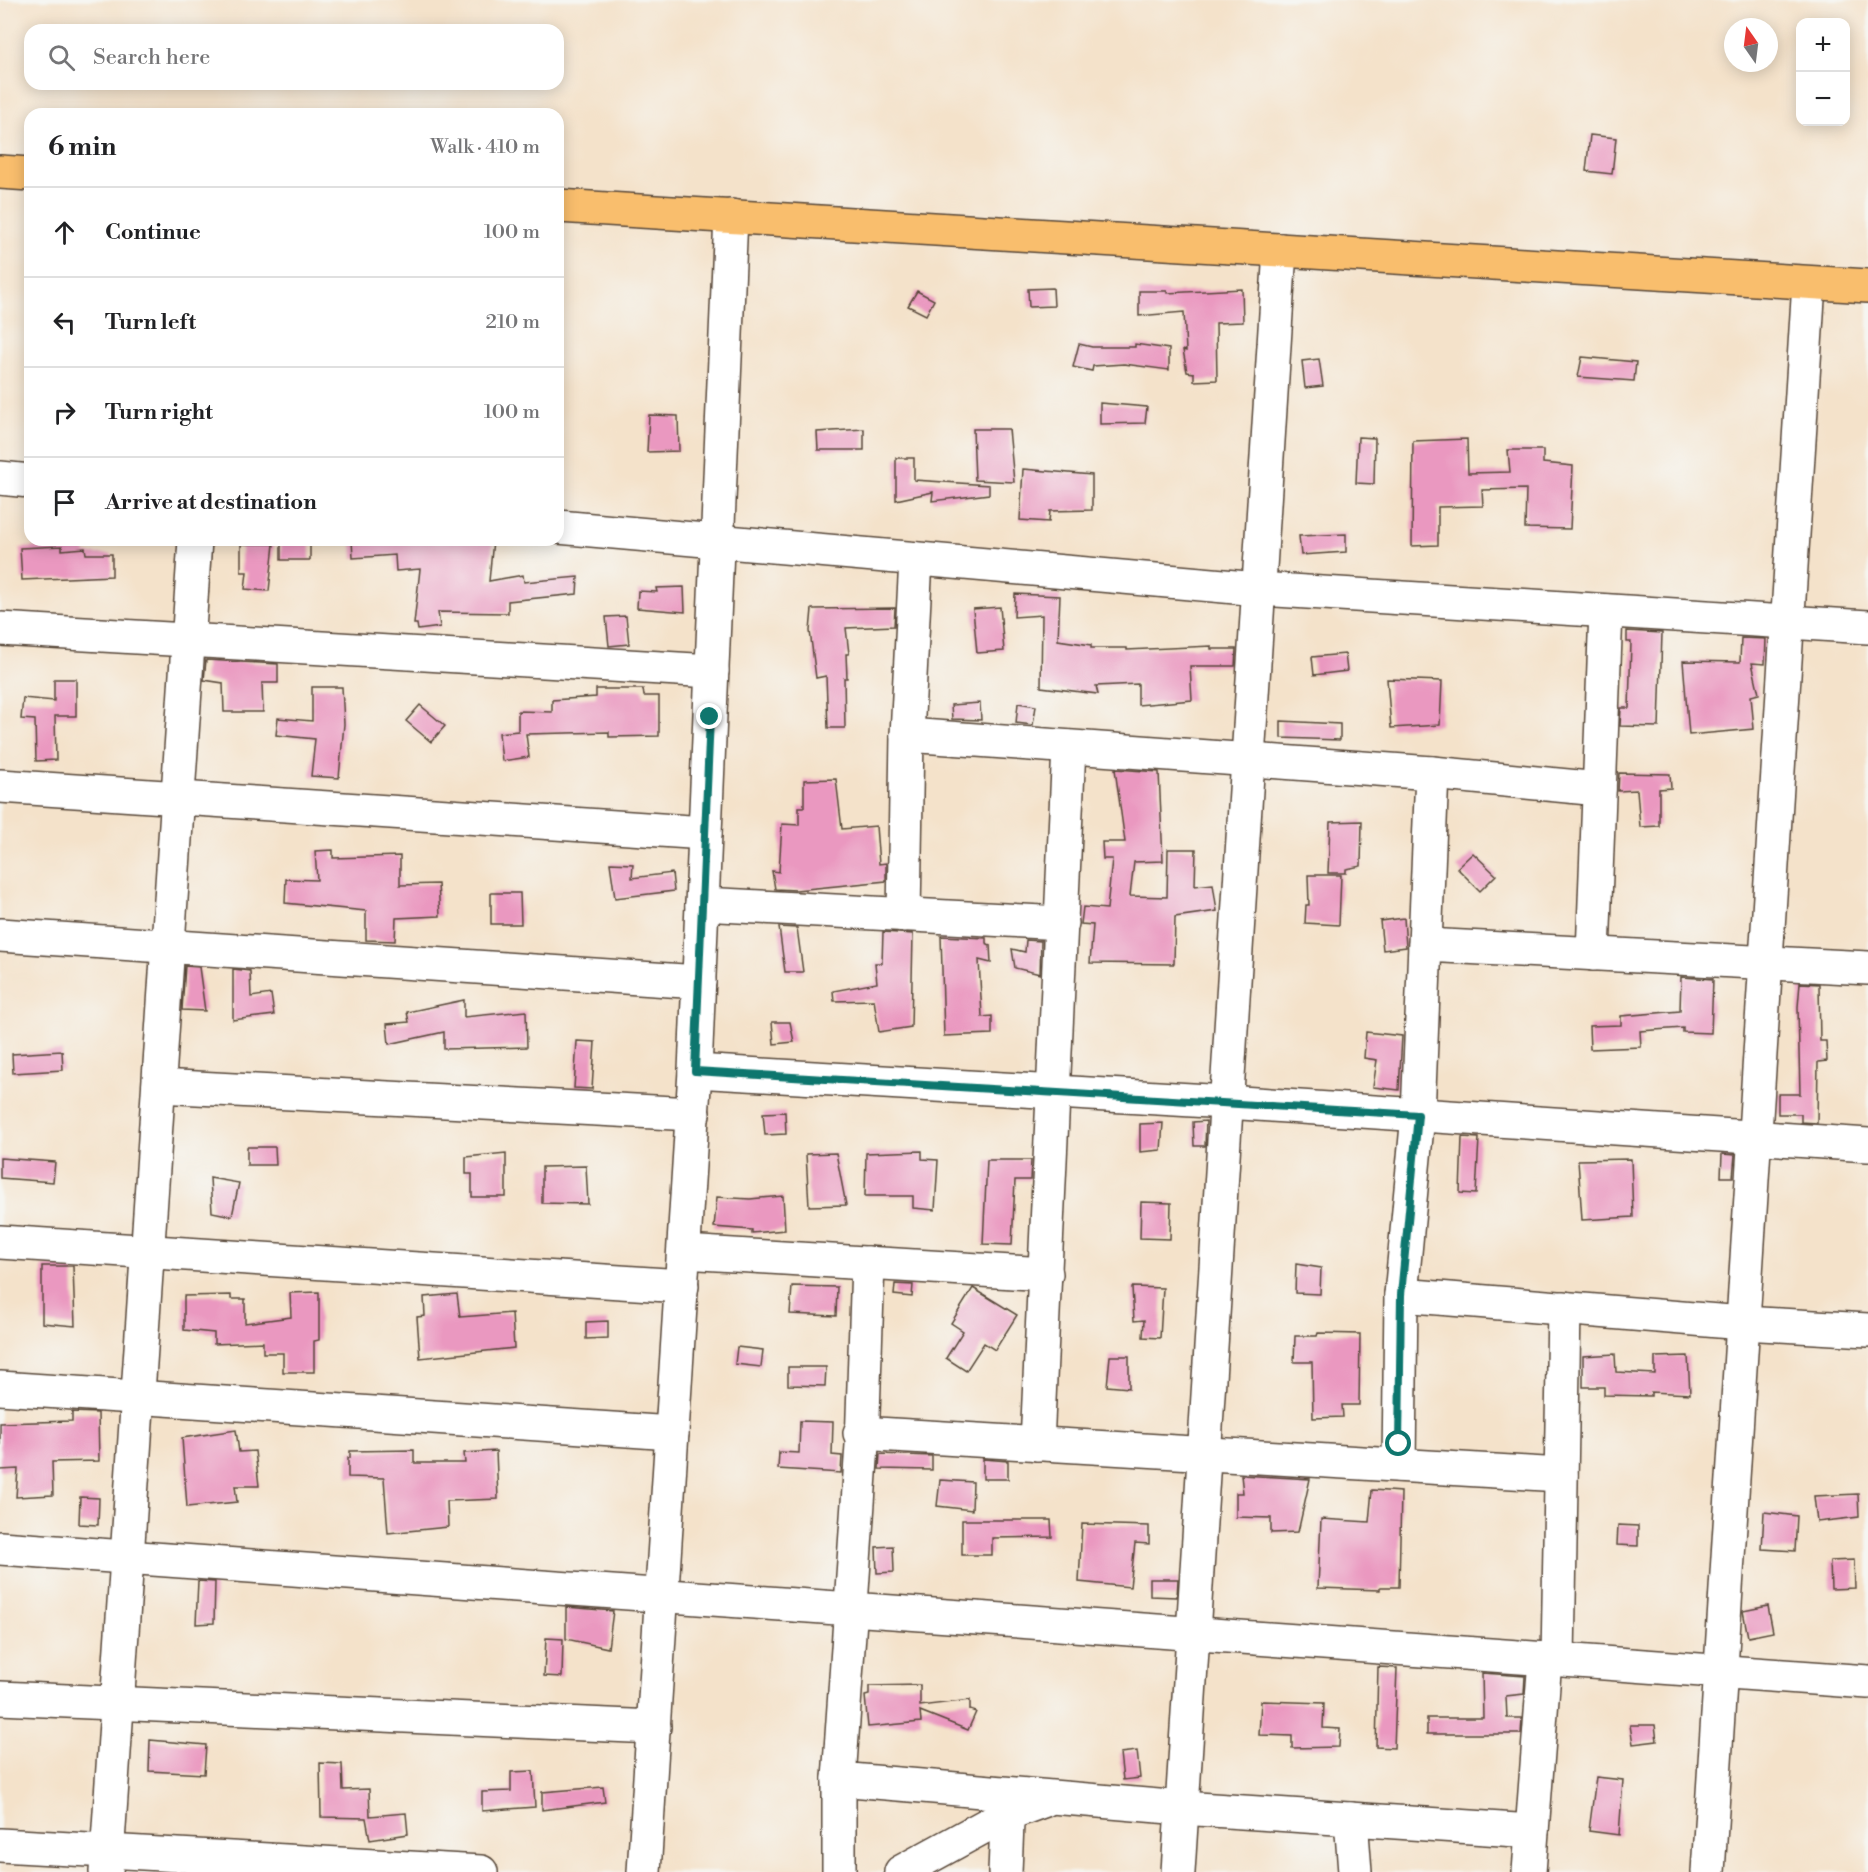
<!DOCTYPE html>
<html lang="en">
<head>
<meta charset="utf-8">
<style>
	body { margin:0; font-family:"Libre Bodoni",serif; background:#f2f2f2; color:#202124 }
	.controls { position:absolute; right:18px; top:18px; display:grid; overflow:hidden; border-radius:12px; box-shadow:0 3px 15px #0003 }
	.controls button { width:54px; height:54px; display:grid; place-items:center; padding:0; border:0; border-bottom:2px solid #e0e0e0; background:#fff; color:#202124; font:30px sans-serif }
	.compass { position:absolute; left:1724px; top:18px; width:54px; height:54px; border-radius:50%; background:#fff; box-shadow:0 3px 15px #0003; rotate:346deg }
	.stop { position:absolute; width:18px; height:18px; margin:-14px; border:4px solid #0f766e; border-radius:50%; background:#fff }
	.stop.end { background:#0f766e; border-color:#fff; box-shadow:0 2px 6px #0008 }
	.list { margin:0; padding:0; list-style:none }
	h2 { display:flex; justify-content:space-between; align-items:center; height:78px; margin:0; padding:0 24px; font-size:26px }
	h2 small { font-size:20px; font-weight:400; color:#757577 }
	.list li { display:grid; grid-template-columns:39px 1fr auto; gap:18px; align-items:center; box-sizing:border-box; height:90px; padding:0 24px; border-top:2px solid #e0e0e0 }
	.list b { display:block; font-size:22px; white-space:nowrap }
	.list em { font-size:20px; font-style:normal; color:#757577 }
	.icon { flex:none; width:33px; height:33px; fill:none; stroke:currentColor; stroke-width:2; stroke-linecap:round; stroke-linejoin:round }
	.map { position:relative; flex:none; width:1868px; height:1872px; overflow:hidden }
	.search { position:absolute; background:#fff; box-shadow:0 3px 15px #0003; left:24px; top:24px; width:540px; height:66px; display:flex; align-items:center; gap:15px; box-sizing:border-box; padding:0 21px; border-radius:18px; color:#757577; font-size:22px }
	.panel { position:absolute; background:#fff; box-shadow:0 3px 15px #0003; left:24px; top:108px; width:540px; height:438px; border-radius:18px }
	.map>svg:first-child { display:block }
	.building { fill:#ea98c0 }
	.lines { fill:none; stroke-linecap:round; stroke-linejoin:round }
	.minor-casing { stroke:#574638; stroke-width:36 }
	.major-casing { stroke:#574638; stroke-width:36 }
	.minor { stroke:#fff; stroke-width:33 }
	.major { stroke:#f9be6d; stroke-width:33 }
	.route { stroke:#0f766e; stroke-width:8 }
</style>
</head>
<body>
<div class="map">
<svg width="1868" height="1872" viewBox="0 0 1868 1872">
	<rect width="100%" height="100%" fill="#f6f6f2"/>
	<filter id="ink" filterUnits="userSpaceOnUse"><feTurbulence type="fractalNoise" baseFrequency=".0167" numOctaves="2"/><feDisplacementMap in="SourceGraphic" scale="12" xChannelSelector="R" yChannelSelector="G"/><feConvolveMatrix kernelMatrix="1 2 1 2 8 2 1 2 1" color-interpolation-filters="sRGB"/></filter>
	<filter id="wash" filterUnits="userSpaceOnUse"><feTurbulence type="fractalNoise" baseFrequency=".008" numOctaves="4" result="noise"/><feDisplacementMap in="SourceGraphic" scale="24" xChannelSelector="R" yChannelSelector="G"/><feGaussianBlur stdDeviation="1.35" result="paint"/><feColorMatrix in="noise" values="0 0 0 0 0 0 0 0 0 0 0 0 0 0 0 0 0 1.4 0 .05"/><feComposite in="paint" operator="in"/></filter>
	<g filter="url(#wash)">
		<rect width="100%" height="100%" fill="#f4e2ca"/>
		<g id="blocks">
			<g class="building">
				<polygon points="1590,135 1616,138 1612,174 1586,171"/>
				<polygon points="1053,288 1054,306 1029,307 1028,289"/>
				<polygon points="1242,289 1243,322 1216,323 1217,380 1194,381 1194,373 1187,372 1183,350 1186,351 1184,312 1139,316 1139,291 1167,291 1167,293"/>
				<polygon points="917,291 934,300 926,315 908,306"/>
				<polygon points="1079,344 1092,347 1135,347 1135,344 1169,349 1169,370 1124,364 1093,366 1092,371 1073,367"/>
				<polygon points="1582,357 1636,362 1634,381 1578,377"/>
				<polygon points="1319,359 1323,386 1305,388 1302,361"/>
				<polygon points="1100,403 1147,407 1145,423 1100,424"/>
				<polygon points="649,415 678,416 679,451 647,452"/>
				<polygon points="864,429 864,450 818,450 817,432"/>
				<polygon points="973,429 1009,429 1014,482 975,480"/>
				<polygon points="1358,437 1375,438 1374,484 1356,483"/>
				<polygon points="1467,439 1468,473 1510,472 1508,450 1543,450 1543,463 1573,466 1570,529 1525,528 1526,489 1482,490 1483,506 1438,507 1438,545 1412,546 1413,441"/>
				<polygon points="896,458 914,458 914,480 989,485 989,494 932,501 933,492 896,500"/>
				<polygon points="1023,469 1092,475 1092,510 1050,511 1049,522 1020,520"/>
				<polygon points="1346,534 1346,552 1301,555 1299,536"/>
				<polygon points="352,540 493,540 489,581 523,575 524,582 578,577 577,594 508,601 508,613 438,612 440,627 418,630 417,624 414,624 420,569 396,571 395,555 353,558"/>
				<rect x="281" y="543" width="29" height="17"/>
				<polygon points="241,544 274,544 269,591 245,589 247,572 241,572"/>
				<polygon points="62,546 62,550 85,548 86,554 112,554 112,576 22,580 20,548"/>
				<polygon points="684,587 685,612 637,608 638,591 657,592 656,588"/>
				<polygon points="1015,594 1060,596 1058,640 1091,645 1091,648 1127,648 1127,650 1211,646 1211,649 1236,649 1235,666 1190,666 1192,700 1138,705 1138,684 1096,686 1098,694 1041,687 1042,615 1014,617"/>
				<polygon points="1000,607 1004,651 977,653 973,609"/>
				<polygon points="895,608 894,626 846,628 849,654 846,654 847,678 844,678 845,728 828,728 826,676 816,678 810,631 812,609"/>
				<polygon points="626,616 629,644 609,646 606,617"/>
				<polygon points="1627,631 1662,633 1659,727 1620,726 1621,708 1629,708 1631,642 1627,642"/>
				<polygon points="1741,638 1766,639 1765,664 1752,663 1759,694 1751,696 1754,729 1689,735 1683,661 1740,662"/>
				<polygon points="1345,654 1347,671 1314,675 1312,657"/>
				<polygon points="206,660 278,664 278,683 262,683 263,712 224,712 223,683 204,680"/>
				<polygon points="54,679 76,679 76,716 55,716 56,760 36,761 35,720 21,719 23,698 54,701"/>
				<polygon points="1387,679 1442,681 1440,725 1391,728"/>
				<polygon points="312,687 342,687 344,724 339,778 311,776 315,739 276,735 278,718 312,721"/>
				<polygon points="596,689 643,689 644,696 659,696 659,736 609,737 609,732 526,734 529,757 502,761 499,733 518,731 518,711 552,712 552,700 596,697"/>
				<polygon points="980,703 981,720 952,719 951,705"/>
				<polygon points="1018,703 1036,706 1033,725 1016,723"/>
				<polygon points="420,705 445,726 431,742 406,721"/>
				<polygon points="1281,721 1340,724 1340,740 1281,738"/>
				<polygon points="1115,769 1159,772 1163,861 1134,862 1130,896 1167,897 1168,849 1196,849 1195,886 1213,884 1217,911 1175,917 1174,964 1090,963 1093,925 1081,924 1083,907 1107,909 1112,859 1103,859 1102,842 1125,842"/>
				<polygon points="1619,773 1670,774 1671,788 1659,789 1659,826 1640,827 1637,790 1618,791"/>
				<polygon points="836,779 842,829 876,826 879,864 886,863 886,881 796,890 775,889 772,871 779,872 782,824 799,825 799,807 804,807 804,780"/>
				<polygon points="1362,821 1361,866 1346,869 1346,873 1328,873 1330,822"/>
				<polygon points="333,850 333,858 400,856 400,885 438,884 440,916 396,918 395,941 366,940 366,911 285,903 286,879 317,880 315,851"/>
				<polygon points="1473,853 1496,875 1480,891 1457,868"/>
				<polygon points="610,863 633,864 632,878 672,873 674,891 615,898"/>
				<polygon points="1308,875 1341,875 1339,925 1305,923 1306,905 1309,905"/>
				<polygon points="491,893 520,893 521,924 491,924"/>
				<polygon points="1404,918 1406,947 1383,950 1380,921"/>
				<polygon points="779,927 797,928 803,972 785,972"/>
				<polygon points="883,932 913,934 911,1027 879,1032 874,1000 834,1001 833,991 877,983 875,963 882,963"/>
				<polygon points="941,936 986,938 986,943 990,945 991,963 979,960 982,1017 992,1016 992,1034 944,1036"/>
				<polygon points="1026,940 1041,941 1040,974 1015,968 1012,949 1025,952"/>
				<polygon points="185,966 199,967 205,1011 182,1010"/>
				<polygon points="233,969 250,971 251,997 271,994 274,1015 233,1020"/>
				<polygon points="1681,977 1713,979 1711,1033 1683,1032 1683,1028 1640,1031 1641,1047 1590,1049 1589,1026 1621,1025 1621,1016 1680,1011"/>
				<polygon points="1800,983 1819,984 1820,1041 1826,1041 1827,1061 1818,1062 1817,1123 1801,1122 1801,1114 1778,1114 1778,1094 1800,1094 1798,1007"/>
				<polygon points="464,1000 464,1017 526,1011 527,1047 444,1049 444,1032 389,1044 387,1024 409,1022 407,1012"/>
				<polygon points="772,1022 790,1022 794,1042 774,1044"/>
				<polygon points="1366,1032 1402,1036 1399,1090 1373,1087 1377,1060 1364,1058"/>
				<polygon points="577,1041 595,1042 592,1089 574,1088"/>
				<polygon points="62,1051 63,1070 13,1073 12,1054"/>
				<polygon points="785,1112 786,1134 765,1135 763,1113"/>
				<polygon points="1206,1121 1205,1146 1194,1146 1193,1122"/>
				<polygon points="1163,1123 1161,1150 1140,1152 1140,1124"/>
				<polygon points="1462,1137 1479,1138 1476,1194 1460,1193"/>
				<polygon points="247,1147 275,1147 276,1165 247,1165"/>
				<polygon points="922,1151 922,1159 938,1160 935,1210 913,1208 913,1196 865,1196 866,1153"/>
				<polygon points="506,1153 506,1197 472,1197 472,1174 466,1174 466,1157"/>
				<polygon points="836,1153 846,1205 809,1206 806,1154"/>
				<polygon points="1722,1154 1735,1155 1733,1177 1721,1177"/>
				<polygon points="0,1158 55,1162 53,1182 0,1178"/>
				<polygon points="1631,1159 1633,1217 1582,1220 1578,1160"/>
				<polygon points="987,1160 1031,1160 1030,1180 1015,1180 1012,1245 983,1244"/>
				<polygon points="586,1166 588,1204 542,1203 542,1167"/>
				<polygon points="210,1178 239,1183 232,1216 212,1212"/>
				<polygon points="783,1196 785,1230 752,1233 752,1230 714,1227 717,1197 750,1199"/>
				<polygon points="1141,1202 1171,1203 1170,1239 1140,1238"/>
				<polygon points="1296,1264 1321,1268 1320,1294 1295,1293"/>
				<polygon points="42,1266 73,1266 75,1326 42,1323"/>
				<polygon points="895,1284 913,1285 912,1297 894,1295"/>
				<polygon points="792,1286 837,1287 836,1316 790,1314"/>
				<polygon points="1132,1287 1163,1288 1160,1338 1143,1337 1144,1320 1134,1321"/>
				<polygon points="973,1288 1017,1315 995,1350 984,1343 966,1371 946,1358 963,1331 951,1323"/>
				<polygon points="319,1292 319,1340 314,1341 314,1372 283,1372 283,1353 263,1353 263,1342 214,1344 214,1333 184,1330 184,1296 231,1295 231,1299 245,1299 245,1323 291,1317 290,1293"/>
				<polygon points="457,1294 460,1317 512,1313 514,1348 420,1358 417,1317 425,1316 424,1297"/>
				<polygon points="608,1321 608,1338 586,1339 586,1322"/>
				<polygon points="1318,1333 1360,1334 1359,1405 1342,1405 1343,1417 1313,1418 1312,1362 1294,1362 1295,1336 1317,1336"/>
				<polygon points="737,1347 763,1350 761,1367 735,1364"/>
				<polygon points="1615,1354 1616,1372 1655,1374 1655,1357 1688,1356 1690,1394 1651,1392 1651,1396 1604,1395 1604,1387 1583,1387 1583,1356"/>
				<polygon points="1110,1356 1129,1356 1129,1388 1107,1386"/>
				<polygon points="788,1367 826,1367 825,1386 788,1385"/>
				<polygon points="72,1412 98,1413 99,1461 52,1462 53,1495 16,1497 18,1469 0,1470 0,1423 72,1421"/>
				<polygon points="800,1421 833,1422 832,1455 842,1456 841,1473 778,1469 779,1452 799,1453"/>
				<polygon points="236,1430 239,1452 255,1451 259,1486 235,1486 237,1502 187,1507 182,1438"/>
				<polygon points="414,1450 414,1463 465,1463 464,1453 496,1451 498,1499 447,1501 448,1527 388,1533 384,1478 348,1477 348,1458 350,1458 350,1451"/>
				<polygon points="880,1454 932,1456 932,1470 879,1469"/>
				<polygon points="983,1459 1008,1461 1008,1479 983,1479"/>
				<polygon points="1241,1475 1310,1479 1298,1532 1271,1533 1271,1518 1236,1517 1236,1493 1243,1493"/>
				<polygon points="940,1480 973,1482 972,1510 937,1506"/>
				<polygon points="1372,1490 1401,1492 1399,1587 1380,1587 1380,1590 1318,1588 1321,1519 1369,1522"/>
				<polygon points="1858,1494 1859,1517 1817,1522 1814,1496"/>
				<polygon points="80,1497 99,1498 98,1525 79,1524"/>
				<polygon points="1764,1512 1797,1516 1795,1551 1762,1549"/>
				<polygon points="962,1520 1051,1520 1052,1537 992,1538 992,1555 962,1555"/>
				<polygon points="1082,1524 1149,1526 1149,1544 1135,1543 1130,1587 1079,1582"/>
				<polygon points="1618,1525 1638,1526 1638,1546 1617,1545"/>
				<polygon points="893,1546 894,1572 877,1573 876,1547"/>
				<polygon points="1854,1560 1855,1588 1831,1589 1830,1561"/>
				<polygon points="1150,1579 1178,1579 1177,1597 1150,1596"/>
				<polygon points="198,1581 215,1582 214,1623 196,1624"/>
				<polygon points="1768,1606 1773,1632 1748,1637 1743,1611"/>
				<polygon points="566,1607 613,1611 608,1648 566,1639"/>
				<polygon points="546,1638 563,1639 562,1677 544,1676"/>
				<polygon points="1378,1667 1397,1668 1394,1748 1376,1747"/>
				<polygon points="1482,1673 1525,1676 1524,1694 1506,1696 1507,1718 1522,1718 1521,1734 1427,1734 1427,1718 1483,1718"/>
				<polygon points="920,1685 920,1706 970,1700 970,1710 976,1712 968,1730 920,1711 921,1722 868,1727 865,1696 869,1695 869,1686"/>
				<polygon points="1261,1701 1324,1703 1323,1728 1340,1729 1339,1747 1292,1748 1292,1736 1259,1735"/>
				<polygon points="1630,1725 1655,1725 1657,1741 1633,1744"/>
				<polygon points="150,1740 206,1745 204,1774 149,1771"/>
				<polygon points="1137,1751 1140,1778 1123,1780 1120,1753"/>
				<polygon points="320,1763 342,1764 343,1790 369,1789 370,1816 406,1813 408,1834 370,1840 366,1818 321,1817"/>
				<polygon points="533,1771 535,1807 482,1811 482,1792 511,1791 511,1772"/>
				<polygon points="1596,1777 1623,1780 1619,1835 1589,1831"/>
				<polygon points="603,1787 605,1802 542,1810 542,1792"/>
			</g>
		</g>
	</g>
	<g filter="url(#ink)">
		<use href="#blocks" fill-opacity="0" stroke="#574638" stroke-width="1.5"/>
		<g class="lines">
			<g class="minor-casing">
				<g id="minor">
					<polyline points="0,478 30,481"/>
					<polyline points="558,527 1258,589 1868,627"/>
					<polyline points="0,629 712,671"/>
					<polyline points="907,735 1432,773 1599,789"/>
					<polyline points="0,786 705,833"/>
					<polyline points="702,904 1062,923"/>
					<polyline points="904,915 907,735 916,559"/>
					<polyline points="0,935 699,982"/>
					<polyline points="1425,945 1868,968"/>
					<polyline points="1593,954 1606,611"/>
					<polyline points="695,1071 1226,1102 1868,1145"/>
					<polyline points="159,1086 693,1114"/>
					<polyline points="0,1242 682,1286"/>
					<polyline points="684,1252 1046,1274"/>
					<polyline points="1401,1295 1743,1323 1868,1330"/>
					<polyline points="0,1388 672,1433"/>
					<polyline points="860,1433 1561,1475"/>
					<polyline points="1037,1444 1069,747"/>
					<polyline points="1399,1465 1401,1295 1418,1115 1432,773"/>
					<polyline points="0,1548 1868,1682"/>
					<polyline points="1558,1660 1564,1308"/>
					<polyline points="0,1698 654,1727"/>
					<polyline points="839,1779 1182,1808 1532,1831"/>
					<polyline points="1351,1819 1355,1872"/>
					<polyline points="0,1845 481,1872"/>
					<polyline points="106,1872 195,540"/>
					<polyline points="644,1872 695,1071 731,216"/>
					<polyline points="839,1872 839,1779 862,1445 868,1263"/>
					<polyline points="901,1872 1007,1814 1045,1800"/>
					<polyline points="1005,1872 1008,1798"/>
					<polyline points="1178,1872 1280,250"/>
					<polyline points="1529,1872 1545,1659"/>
					<polyline points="1708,1872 1809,283"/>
				</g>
			</g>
			<g class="major-casing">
				<g id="major">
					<polyline points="0,172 30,174"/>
					<polyline points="558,206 1868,286"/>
				</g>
			</g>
			<use href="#minor" class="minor"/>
			<use href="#major" class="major"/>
		</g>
	</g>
	<g class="lines" filter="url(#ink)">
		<polyline class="route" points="710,717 695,1071 1418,1115 1401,1295 1399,1444"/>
	</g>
</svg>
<div class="controls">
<button>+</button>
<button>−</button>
</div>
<svg class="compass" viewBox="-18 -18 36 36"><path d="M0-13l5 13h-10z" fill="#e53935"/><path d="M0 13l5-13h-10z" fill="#757577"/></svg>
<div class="stop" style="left:1399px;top:1444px"></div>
<div class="stop end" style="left:710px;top:717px"></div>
<div class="search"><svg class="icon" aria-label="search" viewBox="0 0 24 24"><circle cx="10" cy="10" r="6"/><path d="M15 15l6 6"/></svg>Search here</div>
<section class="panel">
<h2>6 min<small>Walk · 410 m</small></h2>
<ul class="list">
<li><svg class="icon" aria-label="ahead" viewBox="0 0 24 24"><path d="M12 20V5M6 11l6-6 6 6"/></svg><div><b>Continue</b></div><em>100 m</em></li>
<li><svg class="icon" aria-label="left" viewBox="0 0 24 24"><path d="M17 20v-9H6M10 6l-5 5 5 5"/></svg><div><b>Turn left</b></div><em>210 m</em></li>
<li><svg class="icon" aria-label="right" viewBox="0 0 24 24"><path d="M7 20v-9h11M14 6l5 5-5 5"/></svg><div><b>Turn right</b></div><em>100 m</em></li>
<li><svg class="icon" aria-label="arrive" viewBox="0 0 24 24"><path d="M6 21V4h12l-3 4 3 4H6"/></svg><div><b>Arrive at destination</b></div></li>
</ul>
</section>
</div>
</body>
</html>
